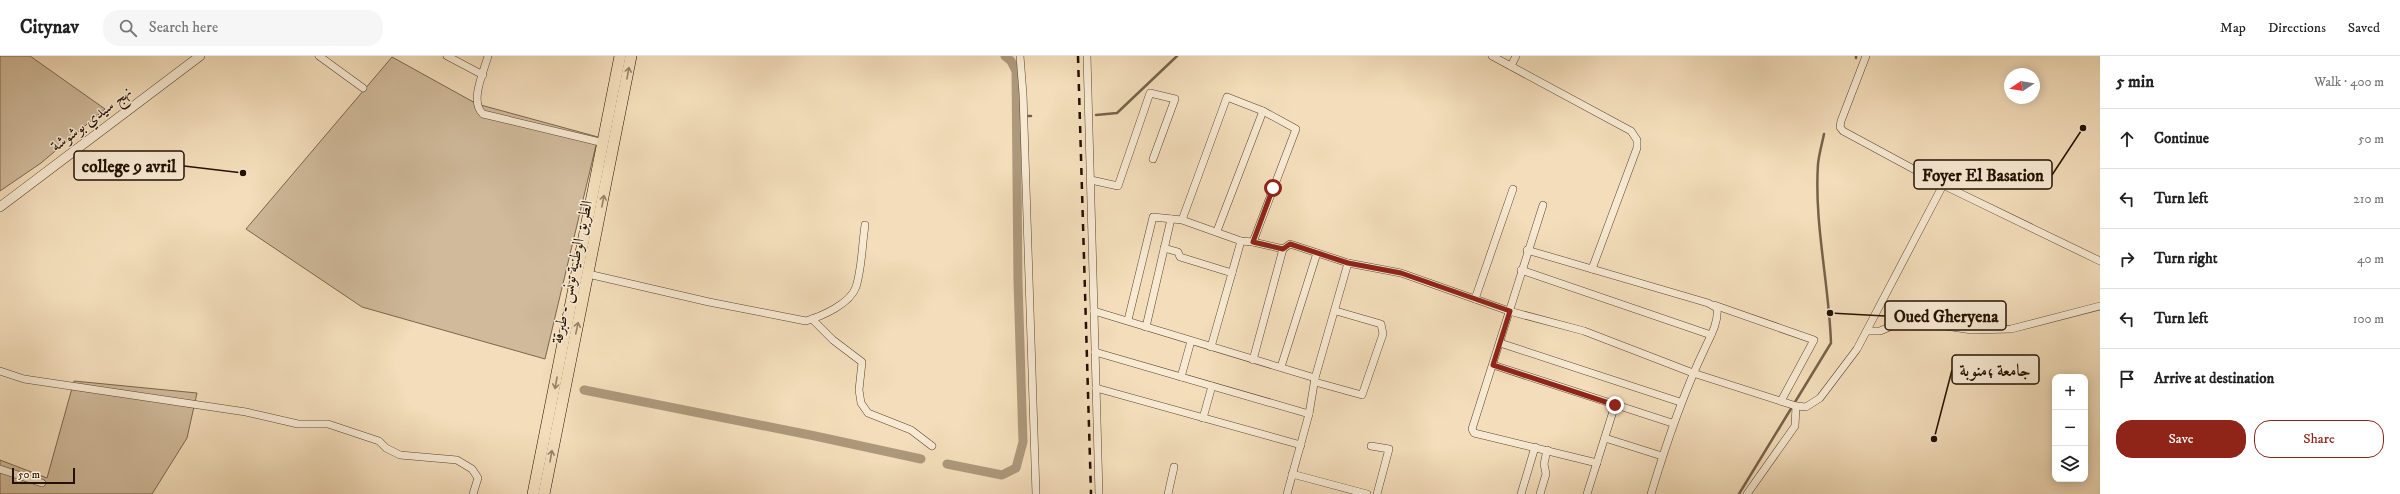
<!DOCTYPE html>
<html lang="en">
<head>
<meta charset="utf-8">
<style>
	body { margin:0; font-family:"IM FELL DW Pica",Amiri,serif; background:#f6f6f6; color:#222 }
	.controls { position:absolute; right:12px; bottom:12px; display:grid; overflow:hidden; border-radius:8px; box-shadow:0 2px 10px #0003 }
	.controls button { width:36px; height:36px; display:grid; place-items:center; padding:0; border:0; border-bottom:1px solid #e0e0e0; background:#fff; color:#222; font:20px sans-serif }
	.compass { position:absolute; left:2004px; top:12px; width:36px; height:36px; border-radius:50%; background:#fff; box-shadow:0 2px 10px #0003; rotate:258deg }
	.scale { position:absolute; left:12px; bottom:10px; width:63px; box-sizing:border-box; padding-left:4px; border:2px solid #241101; border-top:0; font-size:11px; line-height:14px; white-space:nowrap; color:#241101; -webkit-text-stroke:3px #f7e9d2; paint-order:stroke }
	.stop { position:absolute; width:12px; height:12px; margin:-9px; border:3px solid #8f2418; border-radius:50%; background:#fff }
	.stop.end { background:#8f2418; border-color:#fff; box-shadow:0 1px 4px #0008 }
	.list { margin:0; padding:0; list-style:none }
	h2 { display:flex; justify-content:space-between; align-items:center; height:52px; margin:0; padding:0 16px; font-size:17px }
	h2 small { font-size:13px; font-weight:400; color:#767676 }
	.list li { display:grid; grid-template-columns:26px 1fr auto; gap:12px; align-items:center; box-sizing:border-box; height:60px; padding:0 16px; border-top:1px solid #e0e0e0 }
	.list b { display:block; font-size:15px; white-space:nowrap }
	.list em { font-size:13px; font-style:normal; color:#767676 }
	.actions { display:flex; gap:8px; padding:12px 16px }
	.actions a { flex:1; padding:9px 0; border:1px solid #8f2418; border-radius:16px; text-align:center; font-size:14px; color:#8f2418 }
	.actions .main { background:#8f2418; color:#fff }
	.icon { flex:none; width:22px; height:22px; fill:none; stroke:currentColor; stroke-width:2; stroke-linecap:round; stroke-linejoin:round }
	.map { position:relative; flex:none; width:2100px; height:438px; overflow:hidden }
	header { display:flex; align-items:center; gap:24px; box-sizing:border-box; height:56px; padding:0 20px; background:#fff; border-bottom:1px solid #e0e0e0 }
	header strong { font-size:19px }
	nav { display:flex; gap:22px; margin-inline-start:auto; font-size:14px }
	.search { width:280px; height:36px; background:#f6f6f6; display:flex; align-items:center; gap:10px; box-sizing:border-box; padding:0 14px; border-radius:16px; color:#767676; font-size:15px }
	main { display:flex }
	aside { flex:1; background:#fff }
	.map>svg:first-child { display:block }
	.grass { fill:#d0ba9b; stroke:#7a664e }
	.lines { fill:none; stroke-linecap:round; stroke-linejoin:round }
	.stream { stroke:#76624a; stroke-width:2.5 }
	.canal { stroke:#ad987b; stroke-width:9 }
	.minor-casing { stroke:#58442f; stroke-width:8 }
	.tertiary-casing { stroke:#58442f; stroke-width:10 }
	.primary-casing { stroke:#241101; stroke-width:12 }
	.minor { stroke:#f7e9d2; stroke-width:7 }
	.tertiary { stroke:#f7e9d2; stroke-width:9 }
	.primary { stroke:#f3ddba; stroke-width:11 }
	.rail { stroke:#241101; stroke-width:2.5; stroke-dasharray:7 7; stroke-linecap:butt }
	.oneway { stroke:#968167 }
	.route { stroke:#8f2418; stroke-width:5 }
	.labels { text-anchor:middle; dominant-baseline:central; stroke-width:3; stroke-linejoin:round; paint-order:stroke }
	.street-label { font-size:16px; fill:#241101; stroke:#f7e9d2 }
	.leader { fill:none; stroke:#241101; stroke-width:1.5 }
	.callout-dot { fill:#241101; stroke:#f7e9d2; stroke-width:1.5 }
	.callout { fill:#f7e9d2; stroke:#241101; stroke-width:1.5 }
	.callout-label { font-size:17px; text-anchor:middle; font-weight:bold; fill:#241101 }
</style>
</head>
<body>
<header>
<strong>Citynav</strong>
<div class="search"><svg class="icon" aria-label="search" viewBox="0 0 24 24"><circle cx="10" cy="10" r="6"/><path d="M15 15l6 6"/></svg>Search here</div>
<nav><a>Map</a><a>Directions</a><a>Saved</a></nav>
</header>
<main>
<div class="map">
<svg width="2100" height="438" viewBox="0 0 2100 438">
	<rect width="100%" height="100%" fill="#f3ddba"/>
	<filter id="stains"><feTurbulence type="fractalNoise" baseFrequency=".005" numOctaves="4"/><feColorMatrix values="0 0 0 0 .2 0 0 0 0 .09 0 0 0 0 .02 0 0 0 .5 -.17"/></filter>
	<radialGradient id="worn" r=".72"><stop offset=".6" stop-color="#630" stop-opacity="0"/><stop offset="1" stop-color="#630" stop-opacity=".3"/></radialGradient>
	<g class="grass">
		<polygon points="0,0 30,0 105,53 41,107 0,135"/>
		<polygon points="392,1 477,48 598,81 545,303 362,251 246,173"/>
		<polygon points="74,325 197,337 187,382 152,438 0,438 0,404 47,422"/>
	</g>
	<g class="lines">
		<g class="stream">
			<polyline points="1856,2 1856,0"/>
			<polyline points="1096,59 1117,57 1177,0"/>
			<polyline points="1016,60 1031,60"/>
			<path d="M1739,438L1831,287C1829,227 1814,168 1818,108C1819,98 1822,88 1824,78"/>
		</g>
		<g class="canal">
			<polyline points="584,334 815,380 921,403"/>
			<polyline points="947,408 1002,419 1016,412 1023,386 1018,226 1016,15 1011,5 1005,0"/>
		</g>
		<g class="minor-casing">
			<g id="minor">
				<polyline points="319,0 363,32"/>
				<polyline points="447,0 483,19"/>
				<path d="M488,0C484,15 469,46 483,58L604,87"/>
				<polyline points="1020,0 1023,38 1036,438"/>
				<polyline points="1087,0 1099,438"/>
				<polyline points="1492,0 1631,75 1637,84 1637,92 1592,213"/>
				<polyline points="1866,0 1841,65 1840,71 1843,75 1943,129 2100,205"/>
				<polyline points="1511,10 1516,0"/>
				<polyline points="1091,124 1118,130 1150,37 1175,43 1153,103"/>
				<polyline points="1543,149 1472,373 1474,377 1597,407"/>
				<polyline points="1217,175 1263,55"/>
				<polyline points="1253,186 1283,193"/>
				<polyline points="1164,192 1178,196 1180,201 1232,217"/>
				<path d="M1527,194L1708,247L1717,252C1719,266 1710,281 1705,292C1682,340 1666,388 1651,438"/>
				<polyline points="1521,214 1711,279"/>
				<path d="M588,218L709,246L806,265C822,260 850,248 856,231C862,212 862,189 865,169"/>
				<polyline points="1475,243 1513,133"/>
				<polyline points="1714,249 1814,284 1781,345"/>
				<polyline points="1094,255 1315,322"/>
				<polyline points="812,263 833,284 862,306 859,334 861,347 868,357 911,374 932,390"/>
				<polyline points="1128,264 1153,161 1182,164 1241,185 1253,186 1296,73 1263,55 1227,41 1182,164"/>
				<polyline points="1146,271 1171,163"/>
				<polyline points="1867,275 1880,275 1906,264 1972,274 2011,273 2100,250"/>
				<polyline points="1500,287 1680,346"/>
				<polyline points="1211,291 1241,185"/>
				<polyline points="1095,296 1309,358"/>
				<polyline points="1253,304 1283,193 1290,188 1348,207 1401,217 1509,255 1584,275 1693,317 1796,350 1806,351 1820,342 1857,293 1943,129"/>
				<polyline points="1493,309 1672,367"/>
				<polyline points="1281,311 1317,197"/>
				<polyline points="0,315 24,323 246,356 298,368 328,368 379,385 386,392 400,399 457,404 472,413 478,422 473,438"/>
				<polyline points="1181,321 1191,285"/>
				<polyline points="1315,326 1362,339 1383,278 1381,268 1336,255"/>
				<polyline points="1096,332 1301,389"/>
				<polyline points="1203,362 1212,330"/>
				<polyline points="1605,382 1662,400"/>
				<polyline points="1371,390 1389,393 1377,438"/>
				<polyline points="0,413 42,427"/>
				<polyline points="1292,418 1367,438"/>
				<polyline points="1168,438 1174,411"/>
				<polyline points="1287,438 1309,358 1315,322 1348,207"/>
				<polyline points="1521,438 1535,391"/>
				<polyline points="1540,438 1546,418 1544,408 1547,394"/>
				<polyline points="1587,438 1615,349"/>
				<polyline points="1747,438 1795,370 1796,350"/>
			</g>
		</g>
		<g class="tertiary-casing">
			<polyline id="tertiary" points="0,151 200,0"/>
		</g>
		<g class="primary-casing">
			<g id="primary">
				<polyline points="533,438 620,0"/>
				<polyline points="544,438 631,0"/>
			</g>
		</g>
		<use href="#minor" class="minor"/>
		<use href="#tertiary" class="tertiary"/>
		<use href="#primary" class="primary"/>
		<polyline class="rail" points="1078,0 1091,438"/>
	</g>
	<defs><path id="oneway-shaft" d="M-6 0H5M1.5-3L5.5 0L1.5 3" fill="none" stroke-width="1.6" stroke-linecap="round" stroke-linejoin="round"/></defs>
	<g class="oneway">
		<use href="#oneway-shaft" transform="translate(628 17) rotate(-80)"/>
		<use href="#oneway-shaft" transform="translate(603 145) rotate(-79)"/>
		<use href="#oneway-shaft" transform="translate(577 272) rotate(-78)"/>
		<use href="#oneway-shaft" transform="translate(556 327) rotate(100)"/>
		<use href="#oneway-shaft" transform="translate(551 400) rotate(-80)"/>
	</g>
	<g class="lines">
		<polyline class="route" points="1273,132 1253,186 1283,193 1290,188 1348,207 1401,217 1510,255 1493,309 1615,349"/>
	</g>
	<g class="labels">
		<g class="street-label">
			<text transform="translate(91 63) rotate(-37)">نهج سيدي بوشوشة</text>
			<text transform="translate(572 216) rotate(-78)">الطريق الوطنية تونس - طبرقة</text>
		</g>
	</g>
	<path class="leader" d="M243 117L184 110M2083 72L2052 119M1830 257L1885 260M1934 383L1952 314"/>
	<g class="callout-dot">
		<circle cx="243" cy="117" r="4"/>
		<circle cx="2083" cy="72" r="4"/>
		<circle cx="1830" cy="257" r="4"/>
		<circle cx="1934" cy="383" r="4"/>
	</g>
	<g class="callout">
		<rect x="74" y="95" width="110" height="29" rx="4"/>
		<rect x="1914" y="104" width="138" height="29" rx="4"/>
		<rect x="1885" y="245" width="121" height="29" rx="4"/>
		<rect x="1952" y="299" width="87" height="29" rx="4"/>
	</g>
	<g class="callout-label">
		<text x="129" y="116">college 9 avril</text>
		<text x="1983" y="125">Foyer El Basation</text>
		<text x="1946" y="266">Oued Gheryena</text>
		<text x="1995" y="320">جامعة ؛منوبة</text>
	</g>
	<rect width="100%" height="100%" filter="url(#stains)"/>
	<rect width="100%" height="100%" fill="url(#worn)"/>
</svg>
<div class="controls">
<button>+</button>
<button>−</button>
<button><svg class="icon" aria-label="layers" viewBox="0 0 24 24"><path d="M12 4l9 5-9 5-9-5zM3 14l9 5 9-5"/></svg></button>
</div>
<svg class="compass" viewBox="-18 -18 36 36"><path d="M0-13l5 13h-10z" fill="#e53935"/><path d="M0 13l5-13h-10z" fill="#767676"/></svg>
<div class="scale">50 m</div>
<div class="stop" style="left:1273px;top:132px"></div>
<div class="stop end" style="left:1615px;top:349px"></div>
</div>
<aside>
<h2>5 min<small>Walk · 400 m</small></h2>
<ul class="list">
<li><svg class="icon" aria-label="ahead" viewBox="0 0 24 24"><path d="M12 20V5M6 11l6-6 6 6"/></svg><div><b>Continue</b></div><em>50 m</em></li>
<li><svg class="icon" aria-label="left" viewBox="0 0 24 24"><path d="M17 20v-9H6M10 6l-5 5 5 5"/></svg><div><b>Turn left</b></div><em>210 m</em></li>
<li><svg class="icon" aria-label="right" viewBox="0 0 24 24"><path d="M7 20v-9h11M14 6l5 5-5 5"/></svg><div><b>Turn right</b></div><em>40 m</em></li>
<li><svg class="icon" aria-label="left" viewBox="0 0 24 24"><path d="M17 20v-9H6M10 6l-5 5 5 5"/></svg><div><b>Turn left</b></div><em>100 m</em></li>
<li><svg class="icon" aria-label="arrive" viewBox="0 0 24 24"><path d="M6 21V4h12l-3 4 3 4H6"/></svg><div><b>Arrive at destination</b></div></li>
</ul>
<div class="actions"><a class="main">Save</a><a>Share</a></div>
</aside>
</main>
</body>
</html>
